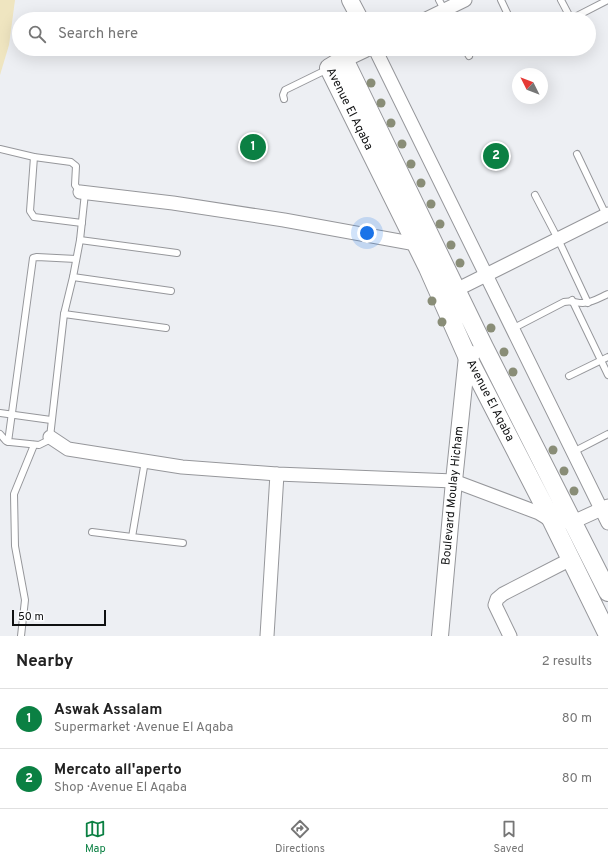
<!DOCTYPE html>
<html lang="en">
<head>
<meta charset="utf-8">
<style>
	body { margin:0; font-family:Overpass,sans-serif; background:#f2f2f2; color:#222 }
	.compass { position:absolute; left:512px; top:68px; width:36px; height:36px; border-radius:50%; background:#fff; box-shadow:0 4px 16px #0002; rotate:312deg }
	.scale { position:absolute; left:12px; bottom:10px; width:94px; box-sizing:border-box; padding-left:4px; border:2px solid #0f1011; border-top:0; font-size:11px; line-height:14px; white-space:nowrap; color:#0f1011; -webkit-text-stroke:3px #fbfcfe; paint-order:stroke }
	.you { position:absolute; left:367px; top:233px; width:14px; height:14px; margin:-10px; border:3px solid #fff; border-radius:50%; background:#1a73e8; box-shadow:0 0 0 6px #1a73e833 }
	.badge { display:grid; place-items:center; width:26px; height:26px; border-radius:50%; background:#0b8043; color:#fff; font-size:13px; font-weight:700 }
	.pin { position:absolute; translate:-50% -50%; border:2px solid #fff; box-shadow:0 1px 4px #0006 }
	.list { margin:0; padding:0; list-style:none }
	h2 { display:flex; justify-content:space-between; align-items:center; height:52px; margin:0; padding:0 16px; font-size:17px }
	h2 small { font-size:13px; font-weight:400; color:#767676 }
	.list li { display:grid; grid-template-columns:26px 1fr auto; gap:12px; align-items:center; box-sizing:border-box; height:60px; padding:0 16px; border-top:1px solid #e0e0e0 }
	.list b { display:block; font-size:15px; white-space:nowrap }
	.list p { margin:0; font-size:13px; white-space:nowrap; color:#767676 }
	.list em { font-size:13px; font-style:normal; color:#767676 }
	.icon { flex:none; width:22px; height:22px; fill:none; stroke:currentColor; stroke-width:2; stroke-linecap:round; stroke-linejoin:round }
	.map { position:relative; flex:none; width:608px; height:636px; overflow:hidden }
	.search { position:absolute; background:#fff; box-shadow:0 4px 16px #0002; left:12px; right:12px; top:12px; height:44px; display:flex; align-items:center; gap:10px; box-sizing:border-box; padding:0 14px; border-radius:22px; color:#767676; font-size:15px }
	.sheet { height:172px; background:#fff }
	nav { display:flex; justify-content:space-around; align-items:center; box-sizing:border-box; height:56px; border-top:1px solid #e0e0e0; background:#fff; font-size:11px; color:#767676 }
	nav a { display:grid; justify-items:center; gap:2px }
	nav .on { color:#0b8043 }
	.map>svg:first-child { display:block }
	.sand { fill:#efe5c0 }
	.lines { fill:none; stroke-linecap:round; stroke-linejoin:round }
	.service-casing { stroke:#96979b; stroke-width:8 }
	.minor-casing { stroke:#96979b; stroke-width:15 }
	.tertiary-casing { stroke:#96979b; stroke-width:18 }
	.secondary-casing { stroke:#96979b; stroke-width:20 }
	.service { stroke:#fff; stroke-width:6 }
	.minor { stroke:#fff; stroke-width:13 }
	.tertiary { stroke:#fff; stroke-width:16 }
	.secondary { stroke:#fff; stroke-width:18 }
	.tree { fill:#898d77 }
	.labels { text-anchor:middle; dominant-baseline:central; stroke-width:3.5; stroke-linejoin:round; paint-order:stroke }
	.street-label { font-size:12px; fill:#0f1011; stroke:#fbfcfe }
</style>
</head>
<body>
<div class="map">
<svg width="608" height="636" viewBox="0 0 608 636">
	<rect width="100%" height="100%" fill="#edeff3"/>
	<polygon class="sand" points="0,0 15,0 9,45 0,75"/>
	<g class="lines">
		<g class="service-casing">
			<g id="service">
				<polyline points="439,0 449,19"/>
				<polyline points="501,0 510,19"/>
				<polyline points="561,0 571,19 608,0"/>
				<polyline points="465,49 469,56"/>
				<polyline points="284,99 283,95 285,90 328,69"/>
				<polyline points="0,149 34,157 71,162 76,166 75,185 80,192"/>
				<polyline points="577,154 606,215"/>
				<polyline points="34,157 30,211 34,217 82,223"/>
				<polyline points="535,195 558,239 588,303"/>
				<polyline points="80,240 177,253"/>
				<polyline points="73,277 171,291"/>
				<polyline points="572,300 608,375"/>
				<polyline points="64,314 166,328"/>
				<path d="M512,329L564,302C572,300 575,303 583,303C592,303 601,297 608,294"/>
				<polyline points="569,376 608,357"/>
				<polyline points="0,413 51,420"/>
				<polyline points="0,434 6,441 10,442 39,445 47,441 50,437 64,314 73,277 80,240 85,193"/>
				<polyline points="8,442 33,258 37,257 76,259"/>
				<polyline points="573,452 608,434"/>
				<polyline points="145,461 132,537 183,543"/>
				<polyline points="92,532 132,537"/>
				<polyline points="21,636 25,600 15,546 14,494 34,445"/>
			</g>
		</g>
		<g class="minor-casing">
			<g id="minor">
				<polyline points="426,19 465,0"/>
				<polyline points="375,49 608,523"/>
				<polyline points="80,192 173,203 284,220 416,244"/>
				<polyline points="450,293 608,214"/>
				<polyline points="50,437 68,449 182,467 277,474 454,481 539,513 552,521 573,522 608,506"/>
				<polyline points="267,636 277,474"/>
				<polyline points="510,636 495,605 497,599 503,594 571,559"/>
			</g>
		</g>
		<g class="tertiary-casing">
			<g id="tertiary">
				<polyline points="350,0 360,19"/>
				<polyline points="344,59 365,49"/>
				<path id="s1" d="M440,636L454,481L467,356L472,354"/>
			</g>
		</g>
		<g class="secondary-casing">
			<g id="secondary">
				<path id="s2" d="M608,592L484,347L344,59L329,68L428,268L467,356L552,521L608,635"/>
			</g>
		</g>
		<use href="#service" class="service"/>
		<use href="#minor" class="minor"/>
		<use href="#tertiary" class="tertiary"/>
		<use href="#secondary" class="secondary"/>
	</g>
	<g class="tree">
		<circle cx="371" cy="83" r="4.5"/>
		<circle cx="381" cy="103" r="4.5"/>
		<circle cx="391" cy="123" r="4.5"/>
		<circle cx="402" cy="144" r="4.5"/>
		<circle cx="411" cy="164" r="4.5"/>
		<circle cx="421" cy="183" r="4.5"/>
		<circle cx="431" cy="204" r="4.5"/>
		<circle cx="440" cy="224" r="4.5"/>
		<circle cx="451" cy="245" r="4.5"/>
		<circle cx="460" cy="263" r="4.5"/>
		<circle cx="432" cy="301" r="4.5"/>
		<circle cx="442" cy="322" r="4.5"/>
		<circle cx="491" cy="328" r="4.5"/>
		<circle cx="504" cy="352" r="4.5"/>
		<circle cx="513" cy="372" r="4.5"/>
		<circle cx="553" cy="450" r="4.5"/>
		<circle cx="564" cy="471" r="4.5"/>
		<circle cx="574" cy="491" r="4.5"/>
	</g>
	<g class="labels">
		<g class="street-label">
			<text stroke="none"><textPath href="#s2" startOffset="658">Avenue El Aqaba</textPath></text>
			<text stroke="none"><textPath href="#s2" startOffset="982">Avenue El Aqaba</textPath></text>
			<text stroke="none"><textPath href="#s1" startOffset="141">Boulevard Moulay Hicham</textPath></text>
		</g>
	</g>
</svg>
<svg class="compass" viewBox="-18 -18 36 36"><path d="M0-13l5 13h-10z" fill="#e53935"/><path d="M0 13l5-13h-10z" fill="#767676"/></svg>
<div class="scale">50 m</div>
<div class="you"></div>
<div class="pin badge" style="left:253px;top:147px">1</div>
<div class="pin badge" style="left:496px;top:156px">2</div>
<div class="search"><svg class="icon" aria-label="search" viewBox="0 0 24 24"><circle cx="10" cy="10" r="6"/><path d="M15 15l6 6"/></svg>Search here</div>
</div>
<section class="sheet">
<h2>Nearby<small>2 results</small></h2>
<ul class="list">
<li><span class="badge">1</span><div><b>Aswak Assalam</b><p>Supermarket · Avenue El Aqaba</p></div><em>80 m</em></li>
<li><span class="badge">2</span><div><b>Mercato all'aperto</b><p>Shop · Avenue El Aqaba</p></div><em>80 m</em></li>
</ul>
</section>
<nav>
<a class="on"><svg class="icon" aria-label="map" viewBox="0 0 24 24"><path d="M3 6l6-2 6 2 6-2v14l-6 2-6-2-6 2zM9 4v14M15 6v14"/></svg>Map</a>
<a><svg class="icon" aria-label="directions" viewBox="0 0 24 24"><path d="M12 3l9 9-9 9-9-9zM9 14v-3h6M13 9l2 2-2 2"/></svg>Directions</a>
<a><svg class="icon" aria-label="saved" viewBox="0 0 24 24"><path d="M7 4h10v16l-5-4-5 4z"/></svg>Saved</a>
</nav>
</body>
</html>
